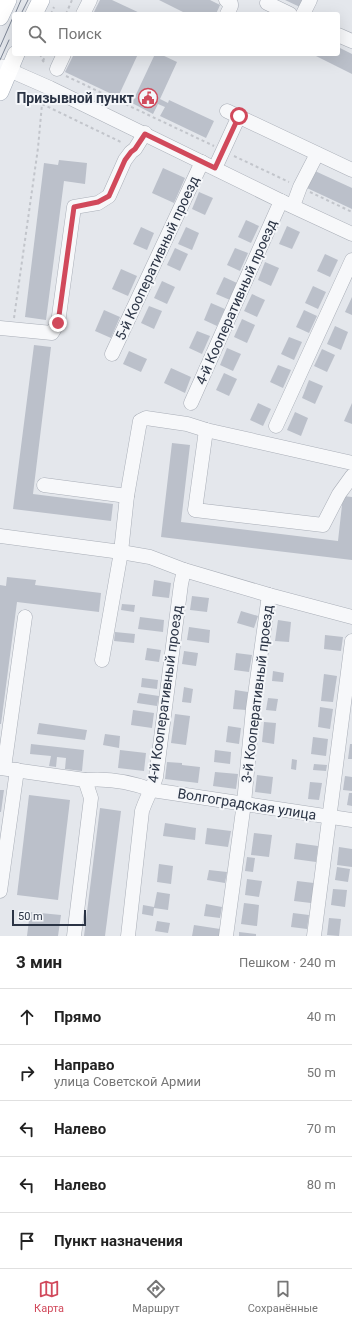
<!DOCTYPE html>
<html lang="ru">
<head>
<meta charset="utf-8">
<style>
	body { margin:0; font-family:Roboto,sans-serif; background:#f2f2f2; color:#222 }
	.scale { position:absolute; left:12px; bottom:10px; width:74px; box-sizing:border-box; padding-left:4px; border:2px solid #2b3445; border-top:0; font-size:11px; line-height:14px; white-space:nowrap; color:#2b3445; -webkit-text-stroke:3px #f4f6f9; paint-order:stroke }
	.stop { position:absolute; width:12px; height:12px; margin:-9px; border:3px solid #d1495b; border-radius:50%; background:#fff }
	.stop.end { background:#d1495b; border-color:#fff; box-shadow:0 1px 4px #0008 }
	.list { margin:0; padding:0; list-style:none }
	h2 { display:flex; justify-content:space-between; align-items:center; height:52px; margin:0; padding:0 16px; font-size:17px }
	h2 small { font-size:13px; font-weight:400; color:#767676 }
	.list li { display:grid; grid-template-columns:26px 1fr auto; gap:12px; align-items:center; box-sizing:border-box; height:56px; padding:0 16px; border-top:1px solid #e0e0e0 }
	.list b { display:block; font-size:15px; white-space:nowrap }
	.list p { margin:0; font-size:13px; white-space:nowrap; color:#767676 }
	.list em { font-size:13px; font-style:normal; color:#767676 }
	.icon { flex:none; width:22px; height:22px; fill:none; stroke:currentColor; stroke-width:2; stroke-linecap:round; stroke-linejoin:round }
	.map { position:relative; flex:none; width:352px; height:936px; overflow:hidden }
	.search { position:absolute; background:#fff; box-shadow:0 4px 16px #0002; left:12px; right:12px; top:12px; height:44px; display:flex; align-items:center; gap:10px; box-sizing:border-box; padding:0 14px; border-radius:4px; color:#767676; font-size:15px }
	.sheet { height:332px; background:#fff }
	nav { display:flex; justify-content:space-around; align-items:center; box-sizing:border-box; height:56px; border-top:1px solid #e0e0e0; background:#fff; font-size:11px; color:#767676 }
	nav a { display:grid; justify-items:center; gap:2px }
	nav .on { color:#d1495b }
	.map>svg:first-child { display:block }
	.building { fill:#bbc0ca }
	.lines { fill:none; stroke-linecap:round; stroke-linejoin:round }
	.minor-casing { stroke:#a9aeb7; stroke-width:15 }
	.major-casing { stroke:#a3abb8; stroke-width:18 }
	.path { stroke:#c2c5cb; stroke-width:2; stroke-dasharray:3 3; stroke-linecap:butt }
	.minor { stroke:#f7f8fa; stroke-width:14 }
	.major { stroke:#fff; stroke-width:17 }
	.tram { stroke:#7d8696; stroke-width:1 }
	.route { stroke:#d1495b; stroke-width:5 }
	.labels { text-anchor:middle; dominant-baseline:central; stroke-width:4; stroke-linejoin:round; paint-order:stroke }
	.poi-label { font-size:14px; font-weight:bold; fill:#2b3445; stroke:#f4f6f9; text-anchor:end }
	.street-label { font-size:14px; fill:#2b3445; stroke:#f4f6f9 }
</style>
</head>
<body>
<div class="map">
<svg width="352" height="936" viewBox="0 0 352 936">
	<rect width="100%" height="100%" fill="#e4e7ec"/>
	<g class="building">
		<polygon points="100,0 112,0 142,14 93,14"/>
		<polygon points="159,0 210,0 220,5 216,14 187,14"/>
		<polygon points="285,0 303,0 300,7"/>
		<polygon points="338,47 352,54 352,74 312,54 338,54"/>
		<polygon points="74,54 138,54 118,97 65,72"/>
		<polygon points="155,54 160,54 177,62 160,99 168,103 169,100 214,121 206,138 160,116 165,107 158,104 153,114 132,103"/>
		<polygon points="59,160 87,163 85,184 64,181 46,320 25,317 44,163 58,165"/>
		<polygon points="163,168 185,178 174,203 152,193"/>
		<polygon points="315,171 352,188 352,209 307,188"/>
		<polygon points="199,192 213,198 205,215 192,209"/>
		<polygon points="246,220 259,226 251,243 238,237"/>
		<polygon points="287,226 300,232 292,249 279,244"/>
		<polygon points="141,227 154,233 147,250 133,244"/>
		<polygon points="186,227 199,233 192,250 178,244"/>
		<polygon points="175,248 188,254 180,271 167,265"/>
		<polygon points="235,248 248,253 240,271 227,265"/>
		<polygon points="325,254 338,260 330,277 317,271"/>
		<polygon points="265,262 279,268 271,286 258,280"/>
		<polygon points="121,269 137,276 128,296 112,289"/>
		<polygon points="224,277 237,283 230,300 216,294"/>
		<polygon points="162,281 175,287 167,304 154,298"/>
		<polygon points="313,286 326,292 318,309 305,303"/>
		<polygon points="252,294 265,300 257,317 244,311"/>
		<polygon points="352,297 352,315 345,312"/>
		<polygon points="211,303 225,309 217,326 204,320"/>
		<polygon points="149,306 162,311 154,329 141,323"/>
		<polygon points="104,310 120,317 111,338 95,331"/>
		<polygon points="304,310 317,316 309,333 296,327"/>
		<polygon points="242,319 255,325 247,343 234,337"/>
		<polygon points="335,326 348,332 341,350 327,344"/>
		<polygon points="197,331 210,336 202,354 189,348"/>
		<polygon points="289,337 302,342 294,360 281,354"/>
		<polygon points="34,345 51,347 33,494 113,504 111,521 13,509"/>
		<polygon points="227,348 241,354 233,371 220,365"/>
		<polygon points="322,349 335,355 327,372 314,366"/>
		<polygon points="129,351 147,359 141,372 123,364"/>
		<polygon points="278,365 291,370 283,388 270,382"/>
		<polygon points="171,368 191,377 185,393 164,383"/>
		<polygon points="224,373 237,379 229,396 216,390"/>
		<polygon points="309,380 323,386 315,404 302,398"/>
		<polygon points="258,403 271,409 263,426 250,420"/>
		<polygon points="352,403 352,424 344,421"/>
		<polygon points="295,412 308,418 301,436 287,430"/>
		<polygon points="172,443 190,445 181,522 338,541 343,496 352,497 352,560 161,537"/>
		<polygon points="7,577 36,580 35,585 101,593 99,612 17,602 1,724 0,724 0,585 6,586"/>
		<polygon points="154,580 171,583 169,598 152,596"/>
		<polygon points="192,596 209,598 207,612 190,610"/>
		<polygon points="122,604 135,605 134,612 121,610"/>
		<polygon points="241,611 258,616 254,628 237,623"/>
		<polygon points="140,617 164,620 163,632 138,629"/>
		<polygon points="278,620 291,622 289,642 275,641"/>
		<polygon points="189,627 210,630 209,643 187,640"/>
		<polygon points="115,632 135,634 134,643 114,641"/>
		<polygon points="325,635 343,637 341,651 324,649"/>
		<polygon points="147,648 161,650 159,662 145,660"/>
		<polygon points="184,651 198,653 196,666 182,664"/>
		<polygon points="236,653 252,655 249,672 234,670"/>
		<polygon points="273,671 284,673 283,682 272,681"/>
		<polygon points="324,674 337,676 333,702 321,701"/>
		<polygon points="142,678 158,680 157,689 141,687"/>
		<polygon points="184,687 193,689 191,703 182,702"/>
		<polygon points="235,690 248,692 246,710 233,709"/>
		<polygon points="139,693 159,696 157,706 137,703"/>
		<polygon points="268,698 278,699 276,711 266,710"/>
		<polygon points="320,707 333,709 330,729 318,727"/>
		<polygon points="133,710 154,713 152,728 131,725"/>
		<polygon points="175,714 190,716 186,745 171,743"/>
		<polygon points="264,722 276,723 274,744 262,742"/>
		<polygon points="39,723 87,730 85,740 37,734"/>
		<polygon points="228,726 241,728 239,744 226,742"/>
		<polygon points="105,734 120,736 119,748 103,745"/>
		<polygon points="313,737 328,739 326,756 311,754"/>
		<polygon points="31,744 84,750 82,771 65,769 66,758 57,757 56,767 49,766 51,756 30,754"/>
		<polygon points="350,744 352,744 352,759 348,759"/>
		<polygon points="120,750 146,753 144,771 118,768"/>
		<polygon points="215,750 231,752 230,764 214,762"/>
		<polygon points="292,759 297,760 296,770 291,769"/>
		<polygon points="167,762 182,763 182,765 200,767 198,783 165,779"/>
		<polygon points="314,764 327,765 326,771 313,770"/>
		<polygon points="215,772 238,774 236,789 213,786"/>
		<polygon points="257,775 273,777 271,794 255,792"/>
		<polygon points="345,776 352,777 352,791 343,790"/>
		<polygon points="310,782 322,783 319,800 308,799"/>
		<polygon points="0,790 4,790 1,812 0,812"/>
		<polygon points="349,793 352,793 352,806 347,805"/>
		<polygon points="29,795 70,800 58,900 17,895"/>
		<polygon points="100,808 121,811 105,936 84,936"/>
		<polygon points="165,823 196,828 195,840 163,836"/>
		<polygon points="207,828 231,831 228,847 205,844"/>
		<polygon points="254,833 272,835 269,857 251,855"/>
		<polygon points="296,843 318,846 316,862 294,859"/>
		<polygon points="339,847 352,849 352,867 337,865"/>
		<polygon points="247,857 255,858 253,872 245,871"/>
		<polygon points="159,864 173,866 171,884 157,882"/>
		<polygon points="337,867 350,869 348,882 335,880"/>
		<polygon points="209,870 227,872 225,883 207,880"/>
		<polygon points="247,879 262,881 259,897 245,895"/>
		<polygon points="297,881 314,883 311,903 294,901"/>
		<polygon points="333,889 347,890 345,907 331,905"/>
		<polygon points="157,892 170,894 168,910 154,908 153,916 142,914 143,905 154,907"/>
		<polygon points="244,903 259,905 257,926 241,924"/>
		<polygon points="206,904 222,907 220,918 204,916"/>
		<polygon points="30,912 61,915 58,936 27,936"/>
		<polygon points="293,913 309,915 307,929 291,927"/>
		<polygon points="329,918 341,919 339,936 327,935"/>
		<polygon points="157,921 170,923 168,933 155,931"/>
		<polygon points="194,925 220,929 219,936 192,936"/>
		<polygon points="239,932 256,934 256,936 239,936"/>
	</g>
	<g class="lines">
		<g class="minor-casing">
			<g id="minor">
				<polyline points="226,0 231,4 231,6 227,14"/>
				<polyline points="267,3 290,14"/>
				<polyline points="83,14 90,0"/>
				<polyline points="303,14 310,0"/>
				<polyline points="338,35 352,41"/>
				<polyline points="0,66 50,88 281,201 352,234"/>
				<polyline points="57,69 64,54"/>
				<polyline points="227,111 352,170"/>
				<polyline points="215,168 239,116"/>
				<polyline points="293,206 300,187 317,154"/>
				<polyline points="0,328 52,333 58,323 74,207 98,203 109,196 125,160 131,152 135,149 145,133"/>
				<polyline points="112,354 202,162"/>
				<polyline points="191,403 281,201"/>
				<polyline points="276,426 352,260"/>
				<polyline points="206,430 195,510 323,525 339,494 352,476"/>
				<polyline points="44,485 127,496"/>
				<polyline points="0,536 121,552 150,557 184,570 269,595 352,617"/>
				<polyline points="102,660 121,552 127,496 140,421 146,418 187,424 206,430 352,463"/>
				<path d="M0,768L85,780C107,778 131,782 152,790L352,820"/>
				<polyline points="4,768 25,617"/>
				<polyline points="0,891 17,770"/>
				<polyline points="74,936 91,798 85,780"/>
				<path d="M128,936L142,811C146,799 152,789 156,777L181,584L184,570"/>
				<polyline points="226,936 244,803 253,709 269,595"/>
				<polyline points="314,936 352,641"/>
			</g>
		</g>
		<g class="major-casing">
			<g id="major">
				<polyline points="34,14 41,0"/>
				<polyline points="0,17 8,0"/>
				<polyline points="0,92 16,54"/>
			</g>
		</g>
		<g class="path">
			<polyline points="51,14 54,7"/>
			<polyline points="66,14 72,0"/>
			<polyline points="40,54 43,61 46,64"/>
			<polyline points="43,61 46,54"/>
			<polyline points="66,76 214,146"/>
			<polyline points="234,156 289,182"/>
			<polyline points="310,192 352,212"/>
			<polyline points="14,318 38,148 42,104 123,143"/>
		</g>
		<use href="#minor" class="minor"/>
		<use href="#major" class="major"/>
		<g class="tram">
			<polyline points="15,14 21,0"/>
			<polyline points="21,14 28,0"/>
			<polyline points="0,47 14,15"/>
			<polyline points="0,60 9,40"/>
		</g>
	</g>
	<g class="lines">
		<polyline class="route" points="58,323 74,207 98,202 109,196 125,160 131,152 135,149 145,134 215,168 239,116"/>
	</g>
	<defs>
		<g id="civic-ring" transform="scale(1)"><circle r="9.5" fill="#f4f6f9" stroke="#d1495b" stroke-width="1.5"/><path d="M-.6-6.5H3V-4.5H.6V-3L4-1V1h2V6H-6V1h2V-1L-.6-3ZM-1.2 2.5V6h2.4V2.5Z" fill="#d1495b"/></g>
	</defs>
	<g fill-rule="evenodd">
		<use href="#civic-ring" x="148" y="98"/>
	</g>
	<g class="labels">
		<g class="poi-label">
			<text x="134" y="98">Призывной пункт</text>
		</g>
		<g class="street-label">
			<text transform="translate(157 258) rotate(-65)">5-й Кооперативный проезд</text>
			<text transform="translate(236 302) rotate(-66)">4-й Кооперативный проезд</text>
			<text transform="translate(165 694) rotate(-82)">4-й Кооперативный проезд</text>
			<text transform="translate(257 694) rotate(-83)">3-й Кооперативный проезд</text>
			<text transform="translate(247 804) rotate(9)">Волгоградская улица</text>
		</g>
	</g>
</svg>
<div class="scale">50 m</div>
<div class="stop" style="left:239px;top:116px"></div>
<div class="stop end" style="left:58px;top:323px"></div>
<div class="search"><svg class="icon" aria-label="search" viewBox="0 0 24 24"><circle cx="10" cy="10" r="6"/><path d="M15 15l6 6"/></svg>Поиск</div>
</div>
<section class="sheet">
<h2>3 мин<small>Пешком · 240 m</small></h2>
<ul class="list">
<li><svg class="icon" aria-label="ahead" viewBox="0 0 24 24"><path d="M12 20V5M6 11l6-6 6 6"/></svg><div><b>Прямо</b></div><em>40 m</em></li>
<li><svg class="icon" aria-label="right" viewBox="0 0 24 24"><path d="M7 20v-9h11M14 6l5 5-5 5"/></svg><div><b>Направо</b><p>улица Советской Армии</p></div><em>50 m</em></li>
<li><svg class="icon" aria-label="left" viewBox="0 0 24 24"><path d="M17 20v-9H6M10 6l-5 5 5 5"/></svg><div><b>Налево</b></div><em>70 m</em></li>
<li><svg class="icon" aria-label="left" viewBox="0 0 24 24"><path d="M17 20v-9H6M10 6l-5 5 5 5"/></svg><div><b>Налево</b></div><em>80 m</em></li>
<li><svg class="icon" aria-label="arrive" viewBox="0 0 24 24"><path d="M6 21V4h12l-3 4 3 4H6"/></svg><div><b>Пункт назначения</b></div></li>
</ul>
</section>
<nav>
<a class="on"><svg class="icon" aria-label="map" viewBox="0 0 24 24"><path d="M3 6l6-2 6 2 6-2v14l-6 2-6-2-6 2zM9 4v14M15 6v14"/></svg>Карта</a>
<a><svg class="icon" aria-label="directions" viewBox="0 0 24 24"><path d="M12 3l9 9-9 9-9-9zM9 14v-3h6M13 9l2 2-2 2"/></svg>Маршрут</a>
<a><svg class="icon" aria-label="saved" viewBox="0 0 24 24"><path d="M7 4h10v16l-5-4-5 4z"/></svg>Сохранённые</a>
</nav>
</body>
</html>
